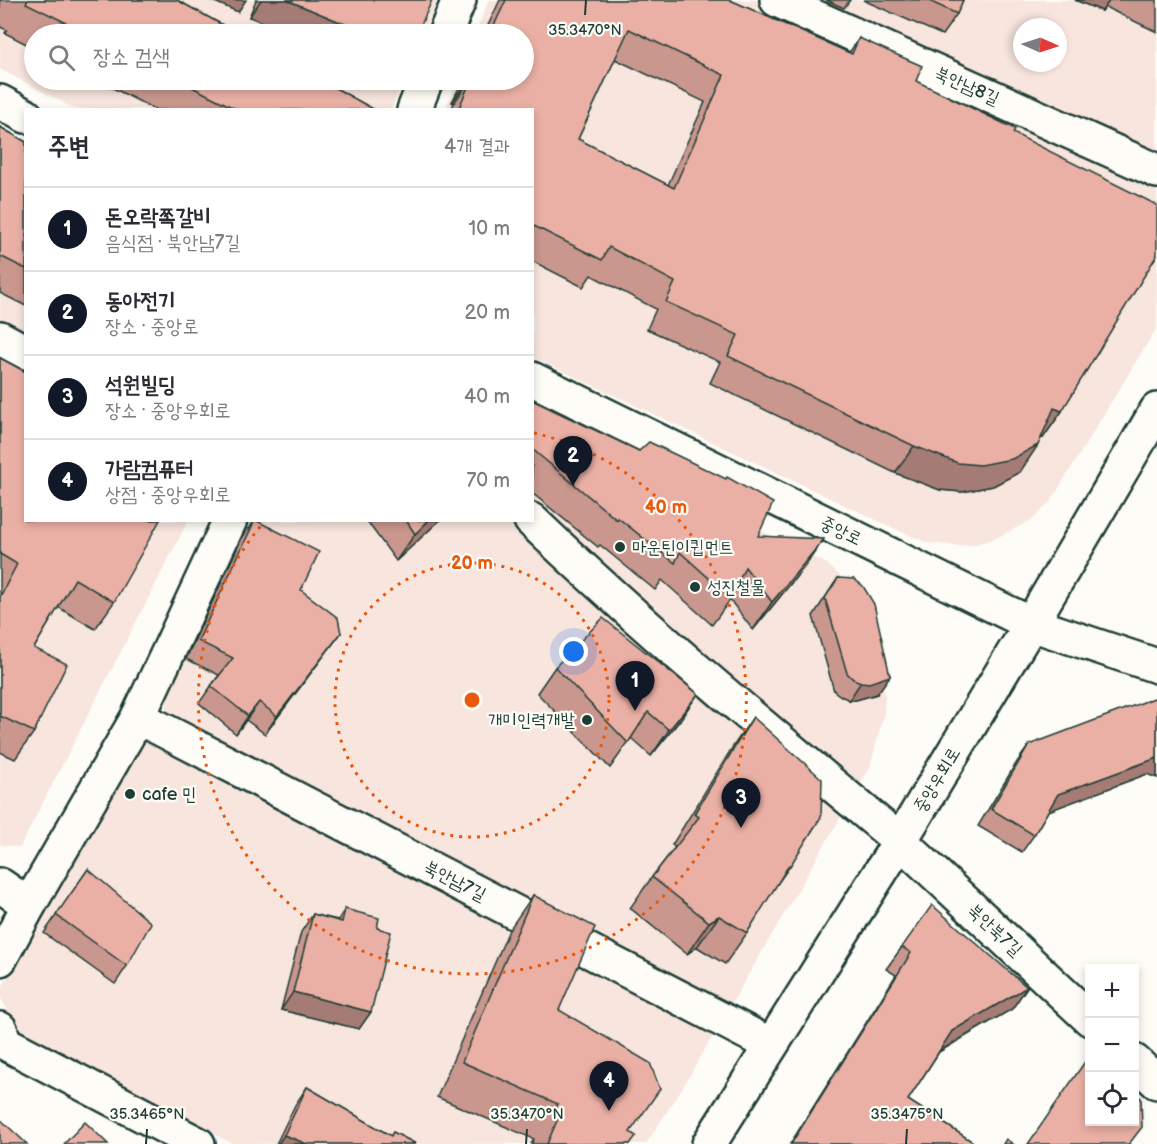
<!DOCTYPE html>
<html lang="ko">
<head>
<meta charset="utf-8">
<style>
	body { margin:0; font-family:"Balsamiq Sans","Poor Story",sans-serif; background:#f7f7f7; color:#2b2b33 }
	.controls { position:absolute; right:18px; bottom:18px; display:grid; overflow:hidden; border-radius:0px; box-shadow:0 3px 9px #0003 }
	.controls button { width:54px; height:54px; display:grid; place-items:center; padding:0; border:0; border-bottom:2px solid #e1e1e2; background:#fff; color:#2b2b33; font:30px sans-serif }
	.compass { position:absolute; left:1013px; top:18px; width:54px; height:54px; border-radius:50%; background:#fff; box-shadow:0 3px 9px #0003; rotate:93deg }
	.you { position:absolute; left:574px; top:652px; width:21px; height:21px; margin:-15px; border:4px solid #fff; border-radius:50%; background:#1a73e8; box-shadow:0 0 0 9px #1a73e833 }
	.badge { display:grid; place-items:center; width:39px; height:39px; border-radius:50%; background:#111827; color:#fff; font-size:20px; font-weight:700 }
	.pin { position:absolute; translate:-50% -50px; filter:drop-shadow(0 2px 3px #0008) }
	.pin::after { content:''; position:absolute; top:32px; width:21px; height:18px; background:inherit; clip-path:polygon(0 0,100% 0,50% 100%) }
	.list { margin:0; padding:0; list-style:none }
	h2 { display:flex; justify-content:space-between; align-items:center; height:78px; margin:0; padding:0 24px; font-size:26px }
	h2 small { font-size:20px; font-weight:400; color:#7c7c81 }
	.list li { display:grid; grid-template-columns:39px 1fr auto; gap:18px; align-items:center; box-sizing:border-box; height:84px; padding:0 24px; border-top:2px solid #e1e1e2 }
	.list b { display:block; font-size:22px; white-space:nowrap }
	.list p { margin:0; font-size:20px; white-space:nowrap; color:#7c7c81 }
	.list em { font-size:20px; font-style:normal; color:#7c7c81 }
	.icon { flex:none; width:33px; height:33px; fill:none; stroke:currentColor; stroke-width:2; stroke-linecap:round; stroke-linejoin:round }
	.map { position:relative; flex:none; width:1157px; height:1144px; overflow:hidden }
	.search { position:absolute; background:#fff; box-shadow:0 3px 9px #0003; left:24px; top:24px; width:510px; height:66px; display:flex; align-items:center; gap:15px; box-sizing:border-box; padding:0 21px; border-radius:33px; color:#7c7c81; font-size:22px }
	.panel { position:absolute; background:#fff; box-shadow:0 3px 9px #0003; left:24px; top:108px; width:510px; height:414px; border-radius:0px }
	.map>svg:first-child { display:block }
	.built { fill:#f7e5de; fill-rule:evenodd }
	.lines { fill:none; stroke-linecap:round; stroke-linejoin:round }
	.street-casing { stroke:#1f3d34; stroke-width:38 }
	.secondary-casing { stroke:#1f3d34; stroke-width:38 }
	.street { stroke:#fdfcf7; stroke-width:33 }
	.secondary { stroke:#fdfcf7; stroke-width:33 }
	.wall { fill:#c9978e; stroke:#1f3d34; stroke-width:1.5; fill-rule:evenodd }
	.shaded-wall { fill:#a47b74; stroke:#1f3d34; stroke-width:1.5 }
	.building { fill:#eab0a5; stroke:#1f3d34; stroke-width:1.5; fill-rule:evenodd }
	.ticks { fill:none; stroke:#1f3d34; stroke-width:2 }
	.ring { fill:none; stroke:#e8590c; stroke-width:3; stroke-dasharray:3 6 }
	.poi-dot { fill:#1f3d34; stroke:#fdfcf7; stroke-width:2 }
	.labels { text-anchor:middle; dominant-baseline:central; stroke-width:4.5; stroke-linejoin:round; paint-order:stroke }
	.street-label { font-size:18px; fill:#1f3d34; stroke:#fdfcf7 }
	.poi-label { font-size:18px; fill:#1f3d34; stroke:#fdfcf7; text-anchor:start }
	.ticks-label { font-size:15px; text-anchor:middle; fill:#1f3d34; stroke:#fdfcf7; stroke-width:4.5; stroke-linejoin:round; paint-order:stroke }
	.centre { fill:#e8590c; stroke:#fdfcf7; stroke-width:3 }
	.ring-label { font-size:18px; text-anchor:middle; font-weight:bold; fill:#e8590c; stroke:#fdfcf7; stroke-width:4.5; stroke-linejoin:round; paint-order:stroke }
</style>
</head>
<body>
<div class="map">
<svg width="1157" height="1144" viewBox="0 0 1157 1144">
	<rect width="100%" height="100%" fill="#fdfcf7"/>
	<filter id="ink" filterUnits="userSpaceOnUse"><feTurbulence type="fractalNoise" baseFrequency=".0167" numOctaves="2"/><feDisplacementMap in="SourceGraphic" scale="12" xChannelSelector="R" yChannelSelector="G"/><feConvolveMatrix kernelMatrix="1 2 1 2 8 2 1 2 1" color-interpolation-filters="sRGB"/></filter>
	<g filter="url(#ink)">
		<g class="built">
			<polygon points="0,0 438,0 423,34 34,34 34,80 404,80 391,110 75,109 0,69"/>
			<path d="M489,0H1157V327L1051,501L1032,520L996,538L975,544L958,546L928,543L891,527L533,357L532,110H445L457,80H524V34H475ZM1022,27H1058V63H1022Z"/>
			<polygon points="0,152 25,167 26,520 188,521 20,847 0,845"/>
			<polygon points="533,415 827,564 853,588 882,666 885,697 884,713 870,767 684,1085 646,1144 233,1144 19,1029 0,997 0,992 53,889 130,748 142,748 167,714 164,689 257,521 532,520"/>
		</g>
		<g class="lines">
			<g class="street-casing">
				<g id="street">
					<polyline points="777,0 1157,171"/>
					<polyline points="445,34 459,0"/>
					<polyline points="414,110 426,80"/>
					<polyline points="0,338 26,352"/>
					<path d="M531,520C649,633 775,737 900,841"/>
					<polyline points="138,717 771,1045"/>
					<polyline points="0,885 29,905"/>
					<polyline points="0,959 29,905 138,717 230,520"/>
					<polyline points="0,1029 5,1043 198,1144"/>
				</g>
			</g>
			<g class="secondary-casing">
				<g id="secondary">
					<polyline points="0,102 26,116"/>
					<polyline points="532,379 1031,624 1157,666"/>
					<polyline points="900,841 1090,1019"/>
					<polyline points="1134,1061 1157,1082"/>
					<polyline points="709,1144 900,841 1031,624 1157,410"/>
				</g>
			</g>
			<use href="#street" class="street"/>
			<use href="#secondary" class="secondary"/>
		</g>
		<g class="wall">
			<polygon points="0,0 177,0 239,34 34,34 34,48 5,33 7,30 0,27"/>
			<polygon points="256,0 432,0 249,17"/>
			<path d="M500,0H730L849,53L859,38L916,81L1013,133L1062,411L1043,438L1042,437L1020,472L993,486L962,492L940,490L895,473L710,383L720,362L647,329L656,309L591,275L583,287L532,261V110H451L454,103L452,102L463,80H524V34H484ZM615,59L705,102L668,185L578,139Z"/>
			<polygon points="826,0 850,0 844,8"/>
			<polygon points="863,0 963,0 957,14 942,35"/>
			<polygon points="1075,0 1157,0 1157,32 1105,7 1102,11"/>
			<polygon points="97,80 321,80 375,110 156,110"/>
			<polygon points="0,127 26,142 26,306 0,293"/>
			<polygon points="0,358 114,602 95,629 58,607 34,648 34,732 15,759 0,752"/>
			<polygon points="532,400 758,536 805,566 753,630 730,600 712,625 662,580 655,590 600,545 598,547 532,493"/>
			<polygon points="255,520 301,590 341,633 265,734 246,720 236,734 199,703 219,675 186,659 242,538"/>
			<polygon points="366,520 440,520 396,561"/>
			<polygon points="838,578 877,694 856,700 849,700 841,696 834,691 813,616"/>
			<polygon points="555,667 680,720 651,756 631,738 610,768 537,693"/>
			<polygon points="1157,697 1157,778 1147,774 1048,811 1034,835 1022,852 978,826 1017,762 1029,745"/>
			<polygon points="753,717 790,866 770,894 747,933 725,964 697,947 687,954 630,908 652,877 675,847 672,845 732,748"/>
			<polygon points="88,869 127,966 115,984 44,933"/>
			<polygon points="533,895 559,1010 630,1132 630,1144 531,1144 534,1139 437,1097 509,930"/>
			<polygon points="345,909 377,928 371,1012 359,1029 281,1010 301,932 313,914 338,920"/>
			<polygon points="902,947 1027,987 1012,1009 939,1052 908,1100 976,1144 790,1144 896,975 886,969"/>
			<polygon points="307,1087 391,1136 393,1132 416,1144 276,1144 295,1105"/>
		</g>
		<g class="shaded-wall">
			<polygon points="210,0 246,0 238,12"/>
			<polygon points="261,0 287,0 369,34 292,34 249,17"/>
			<polygon points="1075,0 1110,0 1102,11"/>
			<polygon points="468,80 470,80 454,103 452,102"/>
			<polygon points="1054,408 1062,411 1043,438 1035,435"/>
			<polygon points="1038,445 1020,472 993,486 962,492 940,490 895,473 914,446"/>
			<polygon points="429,520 440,520 396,561 415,534"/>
			<polygon points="824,539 805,566 753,630 772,602"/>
			<polygon points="341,633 328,650 265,734 277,716"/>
			<polygon points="890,676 877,694 856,700 849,700 861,682"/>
			<polygon points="698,694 680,720 651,756 669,730"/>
			<polygon points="259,702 246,720 236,734 248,716"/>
			<polygon points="1157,758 1157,778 1147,774 1046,812 1058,794"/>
			<polygon points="719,916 697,947 687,954 709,922"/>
			<polygon points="1027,987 1012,1009 936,1053 952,1031"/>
			<polygon points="293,992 371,1012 359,1029 281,1010"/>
			<polygon points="284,1135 307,1144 278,1144"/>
		</g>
		<g class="building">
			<polygon points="28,0 177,0 239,34 89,34 26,3"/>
			<polygon points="287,0 432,0 417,34 369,34"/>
			<path d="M506,0H730L852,54L859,38L922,66L916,81L1015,129L1013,133L1157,205V255L1062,411L1054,408L1038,445L1012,459L980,465L958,463L914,446L728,356L738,335L666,302L675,282L609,247L602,260L532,225V110H458L471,80H524V34H490ZM629,29L724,75L674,188L578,139Z"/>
			<polygon points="927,0 963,0 957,14"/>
			<polygon points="178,80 321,80 375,110 238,110"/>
			<polygon points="0,127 26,142 26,269 0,256"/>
			<polygon points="0,358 26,372 26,520 160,520 114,602 75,579 34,648 67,664 34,732 0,716 0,597 17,564 0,554"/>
			<polygon points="532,400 639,451 649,442 726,479 727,477 773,503 758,536 824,539 772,602 745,567 731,598 680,552 675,563 618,518 617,520 532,449"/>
			<polygon points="255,520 319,552 301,590 338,618 341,633 277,716 259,702 248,716 211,686 233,658 198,641"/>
			<polygon points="406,520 429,520 415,534"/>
			<polygon points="838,578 854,579 863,586 874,604 890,676 869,683 861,682 853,679 847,673 825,598"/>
			<polygon points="603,618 698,694 669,730 648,712 628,743 555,667"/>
			<polygon points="1157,697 1157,758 1058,794 1034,835 991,809 1029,745"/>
			<polygon points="753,717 822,779 821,817 790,866 789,865 747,933 719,916 709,922 652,877 699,817 694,814"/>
			<polygon points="88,869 151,923 127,966 56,915"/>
			<polygon points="533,895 595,927 559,1010 650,1063 660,1089 630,1132 636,1136 630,1144 547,1144 559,1116 553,1112 558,1104 462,1062"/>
			<polygon points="932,905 1027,987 952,1031 908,1100 976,1144 791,1144 911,953 902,947"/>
			<polygon points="345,909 379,918 377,928 391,932 371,1012 293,992 313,914 342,922"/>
			<polygon points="1089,1056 1089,1122 1134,1122 1134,1093 1141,1098 1142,1127 1129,1144 1028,1144"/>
			<polygon points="307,1087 391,1136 393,1132 416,1144 307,1144 284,1135"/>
			<polygon points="0,1119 27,1144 0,1144"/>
			<polygon points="85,1122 108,1144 64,1144"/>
			<polygon points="1006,1139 1013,1144 1003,1144"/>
		</g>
	</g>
	<path class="ticks" d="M585,15L586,0M146,1144L147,1129M526,1144L527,1129M906,1144L907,1129"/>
	<g class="ring">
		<circle cx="472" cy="700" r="137"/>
		<path d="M534 433A274 274 0 1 1 264 522"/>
	</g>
	<g class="poi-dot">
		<circle cx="620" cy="547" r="6"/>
		<circle cx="695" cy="587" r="6"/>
		<circle cx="587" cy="720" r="6"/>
		<circle cx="130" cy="794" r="6"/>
	</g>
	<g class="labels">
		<g class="street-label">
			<text transform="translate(967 86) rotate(24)">북안남8길</text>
			<text transform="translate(841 531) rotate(26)">중앙로</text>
			<text transform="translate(937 780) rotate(-59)">중앙우회로</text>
			<text transform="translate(455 881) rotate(27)">북안남7길</text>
			<text transform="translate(995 930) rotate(43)">북안북7길</text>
		</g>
		<g class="poi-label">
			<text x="632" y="547">마운틴이큅먼트</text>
			<text x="707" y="587">성진철물</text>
			<text x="575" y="720" text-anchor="end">개미인력개발</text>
			<text x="142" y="794">cafe 민</text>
		</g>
	</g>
	<g class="ticks-label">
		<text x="585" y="35">35.3470°N</text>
		<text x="147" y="1119">35.3465°N</text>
		<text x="527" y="1119">35.3470°N</text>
		<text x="907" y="1119">35.3475°N</text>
	</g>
	<circle cx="472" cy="700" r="9" class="centre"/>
	<g class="ring-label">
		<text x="666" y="513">40 m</text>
		<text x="472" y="569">20 m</text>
	</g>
</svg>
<div class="controls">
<button>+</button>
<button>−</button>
<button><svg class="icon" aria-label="locate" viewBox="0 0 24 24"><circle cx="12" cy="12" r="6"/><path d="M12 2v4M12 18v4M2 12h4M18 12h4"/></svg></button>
</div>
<svg class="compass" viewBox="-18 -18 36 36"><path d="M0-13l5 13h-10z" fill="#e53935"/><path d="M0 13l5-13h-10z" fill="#7c7c81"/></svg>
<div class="you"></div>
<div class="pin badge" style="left:635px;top:711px">1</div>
<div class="pin badge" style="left:573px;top:486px">2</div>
<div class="pin badge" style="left:741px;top:828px">3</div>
<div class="pin badge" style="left:609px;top:1111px">4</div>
<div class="search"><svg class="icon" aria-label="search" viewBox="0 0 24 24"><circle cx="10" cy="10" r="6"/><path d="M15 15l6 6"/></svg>장소 검색</div>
<section class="panel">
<h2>주변<small>4개 결과</small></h2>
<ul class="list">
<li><span class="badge">1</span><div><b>돈오락쪽갈비</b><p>음식점 · 북안남7길</p></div><em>10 m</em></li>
<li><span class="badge">2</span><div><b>동아전기</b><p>장소 · 중앙로</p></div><em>20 m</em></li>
<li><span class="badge">3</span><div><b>석원빌딩</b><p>장소 · 중앙우회로</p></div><em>40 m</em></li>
<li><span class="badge">4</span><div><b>가람컴퓨터</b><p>상점 · 중앙우회로</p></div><em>70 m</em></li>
</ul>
</section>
</div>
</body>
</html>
